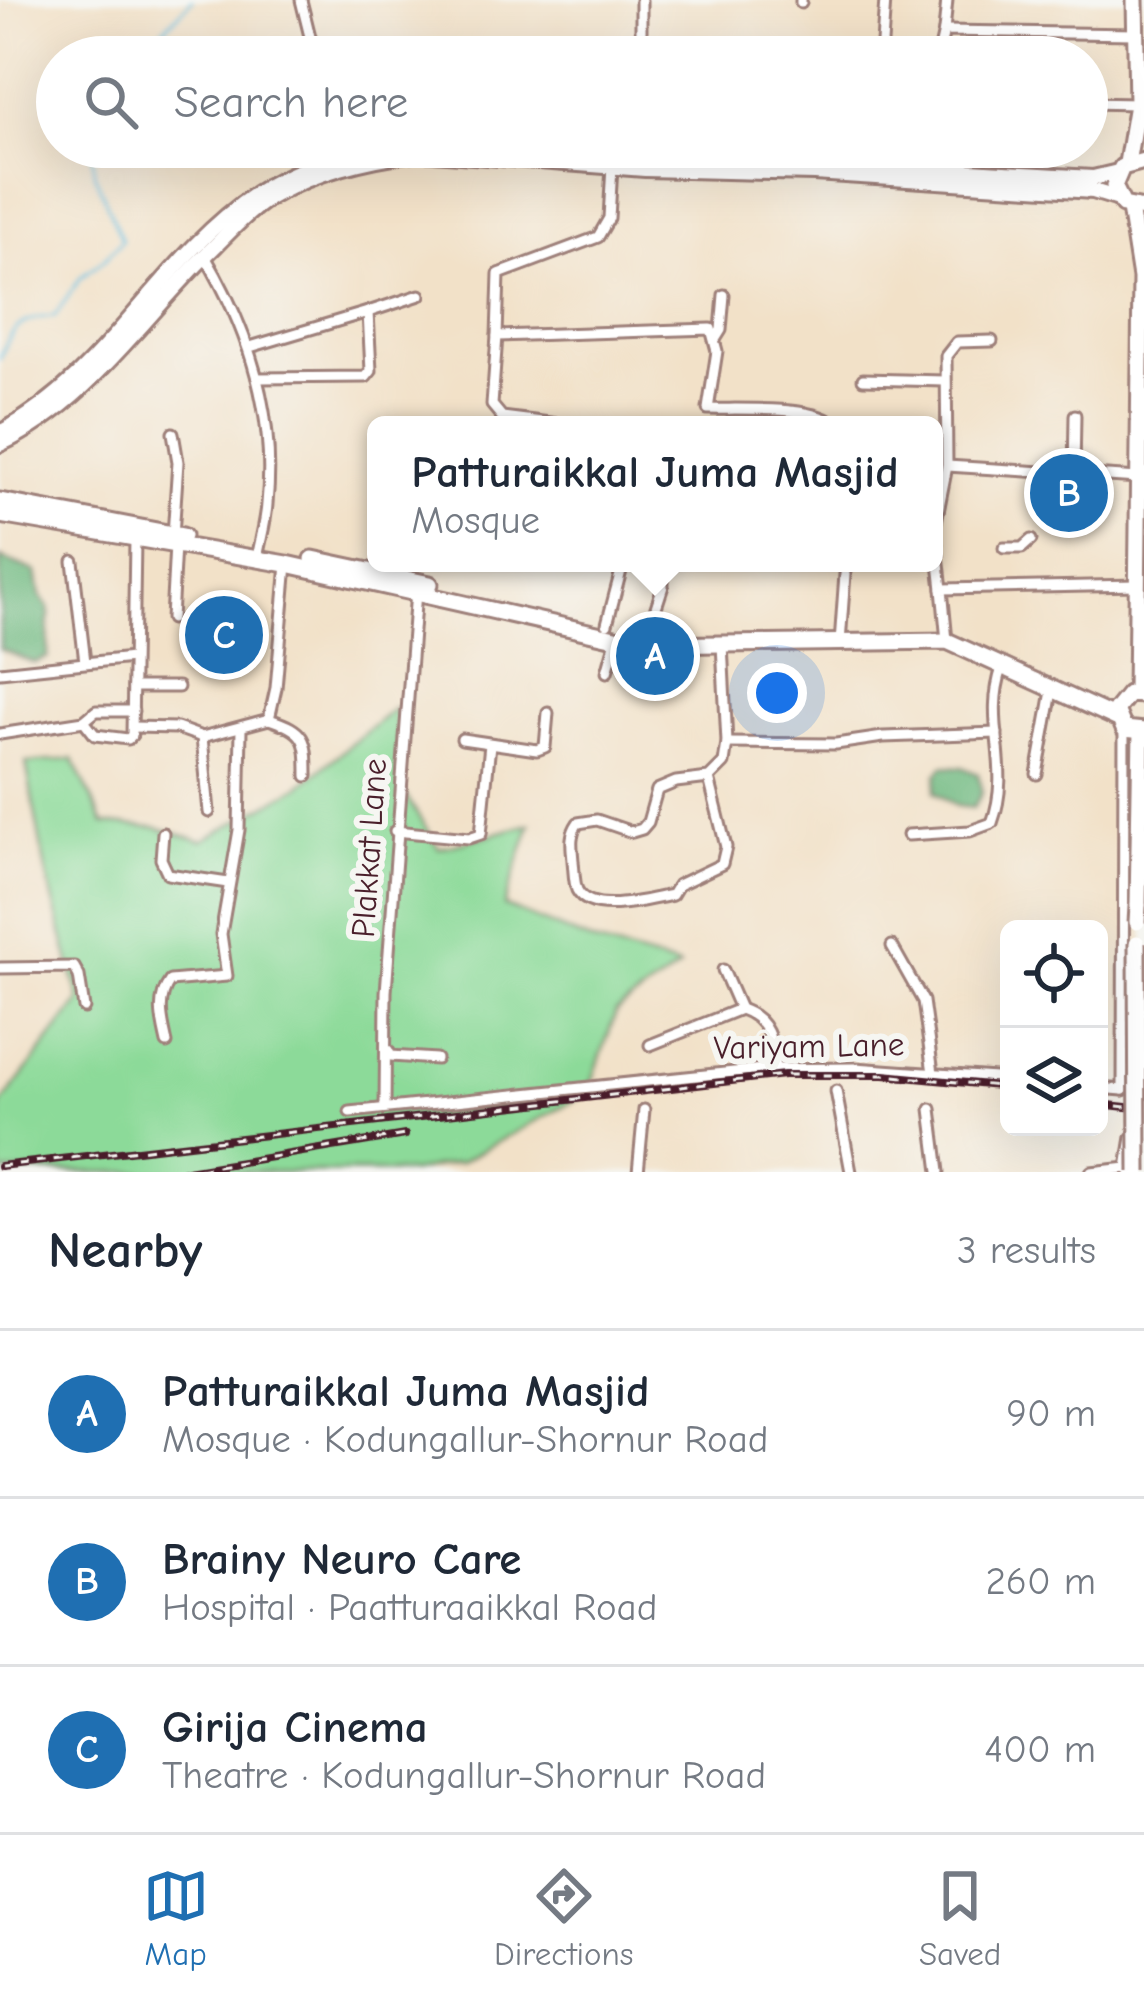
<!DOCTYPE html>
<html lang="en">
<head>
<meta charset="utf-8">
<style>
	body { margin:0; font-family:"Comic Neue",sans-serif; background:#f6f6f7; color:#1f2937 }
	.controls { position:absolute; right:36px; bottom:36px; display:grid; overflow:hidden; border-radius:18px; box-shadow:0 12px 48px #0002 }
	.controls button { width:108px; height:108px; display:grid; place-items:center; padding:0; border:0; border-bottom:3px solid #e0e1e3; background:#fff; color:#1f2937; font:60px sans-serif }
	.you { position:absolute; left:777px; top:693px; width:42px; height:42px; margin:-30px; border:9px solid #fff; border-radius:50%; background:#1a73e8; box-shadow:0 0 0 18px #1a73e833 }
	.badge { display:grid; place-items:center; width:78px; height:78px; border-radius:50%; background:#1f6fb2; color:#fff; font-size:39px; font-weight:700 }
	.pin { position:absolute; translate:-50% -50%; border:6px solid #fff; box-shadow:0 3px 12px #0006 }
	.popup { position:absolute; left:367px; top:416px; width:576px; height:156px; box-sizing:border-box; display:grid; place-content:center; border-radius:18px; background:#fff; filter:drop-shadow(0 3px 9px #0005); font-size:39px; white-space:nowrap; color:#747a83 }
	.popup b { font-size:45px; color:#1f2937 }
	.popup::after { content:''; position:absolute; left:50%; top:100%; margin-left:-24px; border:24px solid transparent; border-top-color:#fff }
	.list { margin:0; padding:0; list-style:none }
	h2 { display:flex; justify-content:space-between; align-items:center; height:156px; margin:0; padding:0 48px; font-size:51px }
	h2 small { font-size:39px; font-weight:400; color:#747a83 }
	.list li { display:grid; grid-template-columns:78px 1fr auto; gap:36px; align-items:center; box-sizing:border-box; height:168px; padding:0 48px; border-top:3px solid #e0e1e3 }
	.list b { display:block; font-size:45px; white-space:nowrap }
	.list p { margin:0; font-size:39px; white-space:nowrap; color:#747a83 }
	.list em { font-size:39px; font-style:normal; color:#747a83 }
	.icon { flex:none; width:66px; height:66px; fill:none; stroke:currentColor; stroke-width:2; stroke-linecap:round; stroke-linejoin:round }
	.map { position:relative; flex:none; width:1144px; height:1172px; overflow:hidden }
	.search { position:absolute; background:#fff; box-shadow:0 12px 48px #0002; left:36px; right:36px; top:36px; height:132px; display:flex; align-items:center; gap:30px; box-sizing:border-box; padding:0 42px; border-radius:66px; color:#747a83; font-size:45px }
	.sheet { height:660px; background:#fff }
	nav { display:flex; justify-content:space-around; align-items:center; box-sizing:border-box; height:168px; border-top:3px solid #e0e1e3; background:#fff; font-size:33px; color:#747a83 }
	nav a { display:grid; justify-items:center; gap:6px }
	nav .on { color:#1f6fb2 }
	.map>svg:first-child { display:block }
	.green { fill:#8cda99; stroke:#6b7c62; stroke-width:3 }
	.forest { fill:#71ba81; stroke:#5e6c56; stroke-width:3 }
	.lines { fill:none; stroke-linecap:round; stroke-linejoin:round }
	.stream { stroke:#62bfe0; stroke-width:3 }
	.minor-casing { stroke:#9e807a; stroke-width:15 }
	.secondary-casing { stroke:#9e807a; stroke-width:20 }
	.primary-casing { stroke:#9e807a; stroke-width:21 }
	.minor { stroke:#fff; stroke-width:9 }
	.secondary { stroke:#fff; stroke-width:14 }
	.primary { stroke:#fff; stroke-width:15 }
	.rail-casing { stroke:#4a1f2b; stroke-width:8 }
	.rail { stroke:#f6f6f2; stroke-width:3; stroke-dasharray:9; stroke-linecap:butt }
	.primary-bridge-casing { stroke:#9e807a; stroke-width:21; stroke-linecap:butt }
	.primary-bridge { stroke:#fff; stroke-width:15 }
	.labels { text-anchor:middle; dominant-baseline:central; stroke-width:12; stroke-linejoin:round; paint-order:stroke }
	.street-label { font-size:33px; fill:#4a1f2b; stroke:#f6f6f2 }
</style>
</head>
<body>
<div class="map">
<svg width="1144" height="1172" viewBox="0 0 1144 1172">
	<rect width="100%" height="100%" fill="#f6f6f2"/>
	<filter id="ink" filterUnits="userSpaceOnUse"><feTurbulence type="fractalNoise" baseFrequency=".00833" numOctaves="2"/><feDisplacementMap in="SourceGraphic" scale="24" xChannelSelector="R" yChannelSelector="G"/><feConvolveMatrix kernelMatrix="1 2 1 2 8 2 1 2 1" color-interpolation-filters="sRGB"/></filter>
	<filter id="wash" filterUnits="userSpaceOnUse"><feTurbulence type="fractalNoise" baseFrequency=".004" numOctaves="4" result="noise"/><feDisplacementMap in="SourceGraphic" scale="48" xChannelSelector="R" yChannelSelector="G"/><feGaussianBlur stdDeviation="2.7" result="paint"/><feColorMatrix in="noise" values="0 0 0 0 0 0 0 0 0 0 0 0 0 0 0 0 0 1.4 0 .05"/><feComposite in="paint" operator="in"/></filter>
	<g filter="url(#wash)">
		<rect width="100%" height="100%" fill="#f2e1c8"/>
		<polygon class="green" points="395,708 402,790 439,848 531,824 504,906 595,943 680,967 616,1012 588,1093 460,1162 412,1172 0,1172 0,1106 80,1001 46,872 26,763 73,759 104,824 155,827 202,841 300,786"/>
		<g class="forest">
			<polygon points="0,558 36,572 40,595 49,608 48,657 34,663 0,649"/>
			<polygon points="943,766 962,767 978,774 982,793 973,808 956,806 935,792 937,775"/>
		</g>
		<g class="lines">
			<g class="stream">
				<polyline points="137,57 192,0"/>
				<path d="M0,359C11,327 22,318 55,316L81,277L104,260L122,240L94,173L92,147"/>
			</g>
		</g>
	</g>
	<g filter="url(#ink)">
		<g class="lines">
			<g class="minor-casing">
				<g id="minor">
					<polyline points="301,0 315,57"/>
					<polyline points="801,3 801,0"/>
					<polyline points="944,31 947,0"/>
					<polyline points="641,57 641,0"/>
					<polyline points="881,57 885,0"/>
					<polyline points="938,57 944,31 1136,34"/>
					<polyline points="1087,103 1137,104"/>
					<path d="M612,166L609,218L598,237L499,274L497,336L711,329L717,351L708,409C737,410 817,405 834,425"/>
					<path d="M205,256C249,331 276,416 267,504C266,522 260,541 257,559"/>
					<polyline points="368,312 420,295"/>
					<polyline points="497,336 492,405 502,417 566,425"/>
					<polyline points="716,338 721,330 724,295"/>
					<polyline points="250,347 368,312 371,371 366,377 257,378"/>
					<polyline points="863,379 945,381"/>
					<polyline points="173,433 178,462 173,535"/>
					<polyline points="947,466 1139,478"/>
					<polyline points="1074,474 1075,415"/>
					<polyline points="934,521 942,589"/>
					<polyline points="936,522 947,466 946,356 957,342 992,341"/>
					<polyline points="1004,548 1022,548 1031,540"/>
					<polyline points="73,561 85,662"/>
					<polyline points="171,619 175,545"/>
					<path d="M607,624L622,567C633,561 652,567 663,573V586L647,635"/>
					<polyline points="947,641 942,589 1137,585"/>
					<polyline points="840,643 845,574"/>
					<polyline points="0,672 132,658"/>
					<polyline points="607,672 617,637"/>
					<polyline points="133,687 178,687"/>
					<path d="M269,719C306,731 307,739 307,776"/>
					<polyline points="84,721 95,735 128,739 132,735 135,539"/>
					<polyline points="133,727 177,728 202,737 269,719 276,688 287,564"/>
					<polyline points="0,734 84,721 96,711 133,711"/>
					<polyline points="202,737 209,812"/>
					<polyline points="462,739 537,750 545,747 548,713"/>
					<polyline points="727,743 836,744 883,737 997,733"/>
					<polyline points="1037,774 1052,691"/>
					<path d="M709,778L676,782L657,790L648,822L642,829L632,832L597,820L578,823C569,836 572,846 573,861C574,869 574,883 577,890C591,917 649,899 672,895L678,885L722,864L726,847L709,778L724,763L727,743L722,644"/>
					<polyline points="395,831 469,838 481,834 490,744"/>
					<polyline points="163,833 161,859 168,874 228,883"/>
					<path d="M908,835L970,831L992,823C1013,765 983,724 1002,668"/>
					<polyline points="892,946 923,1001 933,1073"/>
					<polyline points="0,968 74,967 79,976 84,1008"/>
					<polyline points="723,970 740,1009"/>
					<path d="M167,1043C162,1021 156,1000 170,981L227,976L221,934L239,830L241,729"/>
					<path d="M650,1045L740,1009C770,1019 772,1041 775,1069"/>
					<polyline points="388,1050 391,1056 436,1059"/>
					<polyline points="1099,1088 1123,1090"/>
					<polyline points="1123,1090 1124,729"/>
					<polyline points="836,1091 851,1172"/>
					<polyline points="385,1108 386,992 416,591"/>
					<polyline points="931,1109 939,1172"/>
					<polyline points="350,1112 763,1069 855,1068 1009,1079"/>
					<polyline points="638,1172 644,1110"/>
					<polyline points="1091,1172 1127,1168"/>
					<polyline points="1130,1172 1127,1168 1132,1137"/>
				</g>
			</g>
			<g class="secondary-casing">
				<g id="secondary">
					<path d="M526,147C702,163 880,165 1057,176L1093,178L1118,172"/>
					<path d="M0,433C111,373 158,260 257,193C293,169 338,156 379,147"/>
					<path d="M0,444C91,401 144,314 215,246C234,227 254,205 278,193C320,170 373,158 420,152L645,169L814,173L1093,191L1119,199"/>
				</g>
			</g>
			<g class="primary-casing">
				<g id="primary">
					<polyline points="1144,161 1122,167 1114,186 1123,205 1144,209"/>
					<polyline points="1127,163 1137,104 1135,0"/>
					<polyline points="1130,208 1141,278 1136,693"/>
					<polyline points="0,501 183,536"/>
					<polyline points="0,515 287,564 646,645 947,641 1116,718"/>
					<polyline points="313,559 430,584"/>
					<polyline points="1144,695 1129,694 1116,710 1124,729 1144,731"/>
					<polyline points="1138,906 1141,732"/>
				</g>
			</g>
			<use href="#minor" class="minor"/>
			<use href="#secondary" class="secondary"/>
			<use href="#primary" class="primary"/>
			<g class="rail-casing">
				<g id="rail">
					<polyline points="1099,1104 1144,1109"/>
					<polyline points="0,1166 784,1075 884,1075 1009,1087"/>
					<polyline points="181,1172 405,1135"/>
				</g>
			</g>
			<use href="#rail" class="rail"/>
			<g class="primary-bridge-casing">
				<g id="primary-bridge">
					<polyline points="1137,922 1138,906"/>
					<polyline points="1137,943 1138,1172"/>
				</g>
			</g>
			<use href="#primary-bridge" class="primary-bridge"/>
		</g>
	</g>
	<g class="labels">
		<g class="street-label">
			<text transform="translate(369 848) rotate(-86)">Plakkat Lane</text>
			<text transform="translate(809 1046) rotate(-1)">Variyam Lane</text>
		</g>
	</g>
</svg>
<div class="controls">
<button><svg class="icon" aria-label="locate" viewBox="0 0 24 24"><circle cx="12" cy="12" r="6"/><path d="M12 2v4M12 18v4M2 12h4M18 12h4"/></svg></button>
<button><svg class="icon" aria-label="layers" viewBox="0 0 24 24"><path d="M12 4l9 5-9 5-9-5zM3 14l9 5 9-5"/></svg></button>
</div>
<div class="you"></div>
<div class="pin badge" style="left:655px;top:656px">A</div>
<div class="popup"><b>Patturaikkal Juma Masjid</b>Mosque</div>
<div class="pin badge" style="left:1069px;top:493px">B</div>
<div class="pin badge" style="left:224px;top:635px">C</div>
<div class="search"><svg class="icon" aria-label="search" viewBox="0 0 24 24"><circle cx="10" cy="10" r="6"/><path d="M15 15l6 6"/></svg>Search here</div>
</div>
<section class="sheet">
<h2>Nearby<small>3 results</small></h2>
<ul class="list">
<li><span class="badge">A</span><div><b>Patturaikkal Juma Masjid</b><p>Mosque · Kodungallur-Shornur Road</p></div><em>90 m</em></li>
<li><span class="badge">B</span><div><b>Brainy Neuro Care</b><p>Hospital · Paatturaaikkal Road</p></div><em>260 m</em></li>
<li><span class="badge">C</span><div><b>Girija Cinema</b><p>Theatre · Kodungallur-Shornur Road</p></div><em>400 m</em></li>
</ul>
</section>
<nav>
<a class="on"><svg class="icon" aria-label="map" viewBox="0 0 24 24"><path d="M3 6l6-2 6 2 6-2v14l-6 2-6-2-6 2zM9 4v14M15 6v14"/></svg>Map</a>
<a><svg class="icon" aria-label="directions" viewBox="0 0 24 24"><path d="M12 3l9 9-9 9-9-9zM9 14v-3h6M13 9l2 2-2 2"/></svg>Directions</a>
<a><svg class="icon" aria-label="saved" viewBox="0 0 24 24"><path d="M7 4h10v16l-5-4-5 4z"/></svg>Saved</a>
</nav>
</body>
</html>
